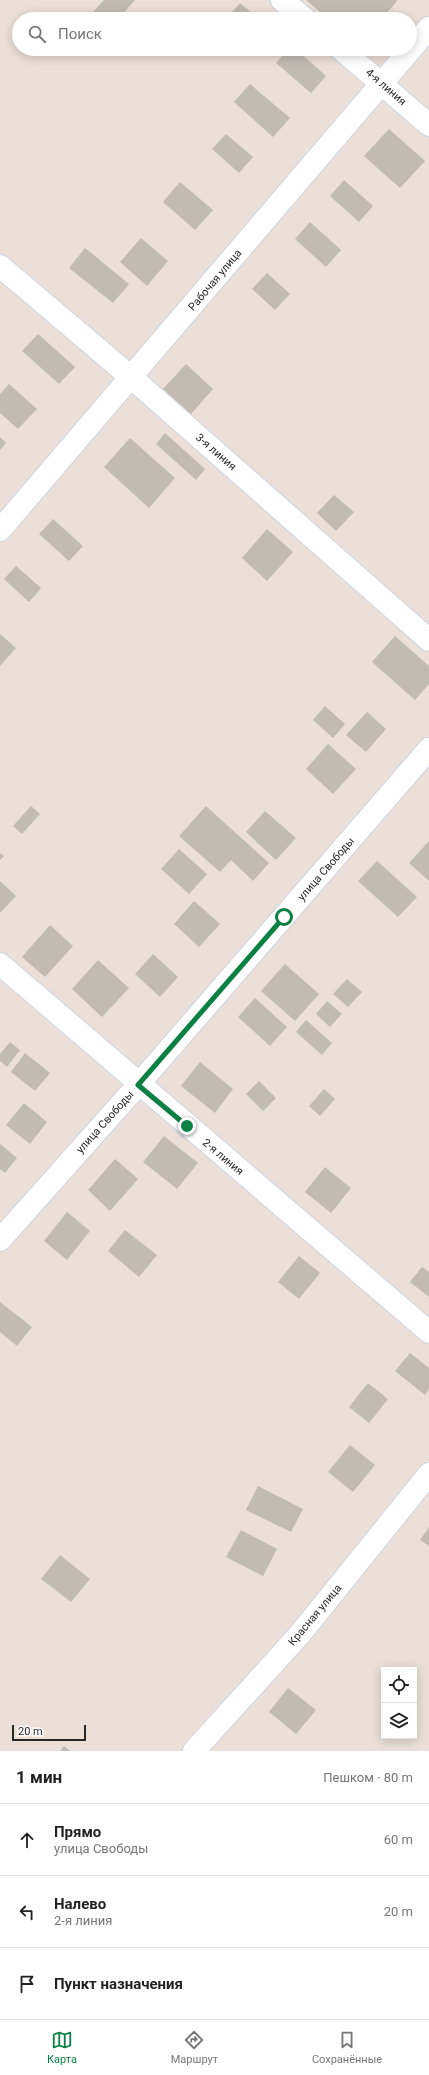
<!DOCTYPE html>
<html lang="ru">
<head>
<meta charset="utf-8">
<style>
	body { margin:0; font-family:Roboto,sans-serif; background:#f6f6f6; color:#222 }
	.controls { position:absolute; right:12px; bottom:12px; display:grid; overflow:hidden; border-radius:0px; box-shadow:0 2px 10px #0003 }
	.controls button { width:36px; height:36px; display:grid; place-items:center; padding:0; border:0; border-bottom:1px solid #e0e0e0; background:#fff; color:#222; font:20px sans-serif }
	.scale { position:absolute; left:12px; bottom:10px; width:74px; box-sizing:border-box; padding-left:4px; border:2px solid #272727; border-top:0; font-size:11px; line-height:14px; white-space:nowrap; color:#272727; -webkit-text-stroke:3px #fff; paint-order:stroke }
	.stop { position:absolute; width:12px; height:12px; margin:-9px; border:3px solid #0b8043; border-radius:50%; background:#fff }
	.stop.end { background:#0b8043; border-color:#fff; box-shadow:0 1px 4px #0008 }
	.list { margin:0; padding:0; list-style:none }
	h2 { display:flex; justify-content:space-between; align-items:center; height:52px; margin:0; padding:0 16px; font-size:17px }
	h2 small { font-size:13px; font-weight:400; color:#767676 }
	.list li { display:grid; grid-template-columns:26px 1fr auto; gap:12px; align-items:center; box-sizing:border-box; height:72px; padding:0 16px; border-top:1px solid #e0e0e0 }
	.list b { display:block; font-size:15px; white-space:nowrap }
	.list p { margin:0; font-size:13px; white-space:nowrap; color:#767676 }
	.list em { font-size:13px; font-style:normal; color:#767676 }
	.icon { flex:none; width:22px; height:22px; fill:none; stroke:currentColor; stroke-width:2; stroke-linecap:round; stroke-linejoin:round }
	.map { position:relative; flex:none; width:429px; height:1751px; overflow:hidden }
	.search { position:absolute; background:#fff; box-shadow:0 2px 10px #0003; left:12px; right:12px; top:12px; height:44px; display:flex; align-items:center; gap:10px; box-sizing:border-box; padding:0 14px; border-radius:22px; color:#767676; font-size:15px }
	.sheet { height:268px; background:#fff }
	nav { display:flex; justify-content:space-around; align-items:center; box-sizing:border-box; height:56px; border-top:1px solid #e0e0e0; background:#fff; font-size:11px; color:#767676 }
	nav a { display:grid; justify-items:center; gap:2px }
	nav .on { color:#0b8043 }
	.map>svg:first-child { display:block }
	.building { fill:#c2bbb4 }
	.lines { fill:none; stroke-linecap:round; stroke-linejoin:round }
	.minor-casing { stroke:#cdd4e2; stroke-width:24 }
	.minor { stroke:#fff; stroke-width:22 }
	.route { stroke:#0b8043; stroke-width:5 }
	.labels { text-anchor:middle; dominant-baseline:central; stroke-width:3.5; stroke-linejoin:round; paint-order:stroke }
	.street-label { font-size:11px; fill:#272727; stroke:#fff }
</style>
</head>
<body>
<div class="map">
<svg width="429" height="1751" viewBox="0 0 429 1751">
	<rect width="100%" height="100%" fill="#ebdfd8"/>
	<g class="building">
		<polygon points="104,0 135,0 118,19 101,19 93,12"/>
		<polygon points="306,0 396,0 397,1 382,19 328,19"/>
		<polygon points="240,3 259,19 226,19"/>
		<polygon points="288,49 296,49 326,76 311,93 276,63"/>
		<polygon points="250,84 290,118 273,137 234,102"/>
		<polygon points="389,129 425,161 400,188 364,156"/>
		<polygon points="226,134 253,157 239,173 212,149"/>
		<polygon points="344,180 373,206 359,222 330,196"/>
		<polygon points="180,182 213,210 195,230 163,202"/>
		<polygon points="310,222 341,250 326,267 295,239"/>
		<polygon points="141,238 168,261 147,286 120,262"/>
		<polygon points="85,248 129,284 113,303 69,268"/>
		<polygon points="267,273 290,294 275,310 252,289"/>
		<polygon points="38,334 75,367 59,384 22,351"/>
		<polygon points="186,364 213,389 191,414 163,389"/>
		<polygon points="9,384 37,409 18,429 0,413 0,394"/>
		<polygon points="165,433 205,469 196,480 156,444"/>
		<polygon points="0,437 6,443 0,450"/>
		<polygon points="130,438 175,478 149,508 104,467"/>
		<polygon points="334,495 354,512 336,531 317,513"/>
		<polygon points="53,519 83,546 69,561 39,534"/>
		<polygon points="267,529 293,552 267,581 242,558"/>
		<polygon points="16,566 41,588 29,602 4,579"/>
		<polygon points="0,634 16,648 0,666"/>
		<polygon points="395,636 429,666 429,684 415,700 372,662"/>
		<polygon points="325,706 345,724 333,738 313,720"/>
		<polygon points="367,712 386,729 366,752 346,735"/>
		<polygon points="328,744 356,769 333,794 306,769"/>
		<polygon points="31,806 40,814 22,834 13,826"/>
		<polygon points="206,806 269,863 253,881 231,860 220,872 179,836"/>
		<polygon points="265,811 296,838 276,860 246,832"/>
		<polygon points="429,841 429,881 409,863"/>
		<polygon points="179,849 207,874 189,894 161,869"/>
		<polygon points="0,853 4,856 0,860"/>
		<polygon points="377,861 417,897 398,917 358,881"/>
		<polygon points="0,881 16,896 0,913"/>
		<polygon points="194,901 220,924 199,947 174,924"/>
		<polygon points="50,925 73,946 45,977 22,957"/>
		<polygon points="153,954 178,977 160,997 135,974"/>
		<polygon points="98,960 129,988 102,1017 72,989"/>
		<polygon points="285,964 319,994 295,1021 261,991"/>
		<polygon points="347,979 362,992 348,1007 333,994"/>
		<polygon points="255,998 287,1027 270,1046 238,1017"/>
		<polygon points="327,1001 342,1014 330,1027 316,1014"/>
		<polygon points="306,1020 332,1043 322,1055 296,1032"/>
		<polygon points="10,1042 20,1050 7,1067 0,1061 0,1054"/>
		<polygon points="25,1053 50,1073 35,1091 11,1072"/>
		<polygon points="200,1062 233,1089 215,1113 181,1086"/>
		<polygon points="259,1081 276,1098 263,1111 246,1094"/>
		<polygon points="324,1089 335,1099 320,1116 309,1106"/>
		<polygon points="24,1103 47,1122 30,1144 6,1125"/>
		<polygon points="164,1136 198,1163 177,1189 143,1162"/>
		<polygon points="0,1144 17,1158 5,1173 0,1169"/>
		<polygon points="115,1159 138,1179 110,1211 88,1190"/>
		<polygon points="325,1167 351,1188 331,1213 305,1192"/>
		<polygon points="67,1212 90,1231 67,1260 44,1241"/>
		<polygon points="125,1230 157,1255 139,1277 108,1251"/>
		<polygon points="299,1256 320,1273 299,1299 278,1282"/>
		<polygon points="422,1267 429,1272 429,1297 410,1282"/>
		<polygon points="0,1302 32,1327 17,1346 0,1332"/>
		<polygon points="410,1353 429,1368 429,1389 425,1395 395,1371"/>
		<polygon points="368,1383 388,1399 369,1423 349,1407"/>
		<polygon points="350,1445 375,1465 353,1492 328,1472"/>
		<polygon points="258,1486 303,1509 291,1532 246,1510"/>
		<polygon points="429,1527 429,1546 420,1540"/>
		<polygon points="241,1530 277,1549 263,1576 226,1557"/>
		<polygon points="60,1555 90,1579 71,1602 41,1579"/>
		<polygon points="288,1688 316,1710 296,1734 269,1712"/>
		<polygon points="64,1746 70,1751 60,1751"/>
	</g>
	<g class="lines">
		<g class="minor-casing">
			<g id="minor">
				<polyline points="282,0 305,19"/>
				<polyline points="341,49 429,125"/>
				<polyline points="0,266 132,378 429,640"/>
				<polyline points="0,530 429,28"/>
				<polyline points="0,964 429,1332"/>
				<polyline points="0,1240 138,1085 429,749"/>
				<polyline points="194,1751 300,1634 429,1474"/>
			</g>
		</g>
		<use href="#minor" class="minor"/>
	</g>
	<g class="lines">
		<polyline class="route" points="187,1126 138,1085 284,917"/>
	</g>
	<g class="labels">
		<g class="street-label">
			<text transform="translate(386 87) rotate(41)">4-я линия</text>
			<text transform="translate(215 280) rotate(-50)">Рабочая улица</text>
			<text transform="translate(216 452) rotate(41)">3-я линия</text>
			<text transform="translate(326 869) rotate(-49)">улица Свободы</text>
			<text transform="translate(105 1122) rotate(-48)">улица Свободы</text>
			<text transform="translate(223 1157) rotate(40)">2-я линия</text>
			<text transform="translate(315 1615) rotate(-50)">Красная улица</text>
		</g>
	</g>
</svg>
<div class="controls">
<button><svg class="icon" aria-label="locate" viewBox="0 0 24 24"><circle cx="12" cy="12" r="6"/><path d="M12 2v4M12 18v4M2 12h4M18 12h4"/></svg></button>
<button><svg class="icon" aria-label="layers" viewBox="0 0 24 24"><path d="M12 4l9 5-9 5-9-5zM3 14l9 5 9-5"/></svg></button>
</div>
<div class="scale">20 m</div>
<div class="stop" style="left:284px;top:917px"></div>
<div class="stop end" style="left:187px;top:1126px"></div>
<div class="search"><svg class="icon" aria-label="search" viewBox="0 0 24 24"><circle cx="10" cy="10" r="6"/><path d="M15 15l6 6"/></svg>Поиск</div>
</div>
<section class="sheet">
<h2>1 мин<small>Пешком · 80 m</small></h2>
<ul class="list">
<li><svg class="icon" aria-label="ahead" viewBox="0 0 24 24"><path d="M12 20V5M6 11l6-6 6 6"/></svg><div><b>Прямо</b><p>улица Свободы</p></div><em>60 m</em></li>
<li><svg class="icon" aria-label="left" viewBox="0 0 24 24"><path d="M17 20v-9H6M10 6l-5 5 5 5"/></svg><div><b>Налево</b><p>2-я линия</p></div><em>20 m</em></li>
<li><svg class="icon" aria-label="arrive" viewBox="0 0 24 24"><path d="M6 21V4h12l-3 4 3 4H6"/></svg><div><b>Пункт назначения</b></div></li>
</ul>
</section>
<nav>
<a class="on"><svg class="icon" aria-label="map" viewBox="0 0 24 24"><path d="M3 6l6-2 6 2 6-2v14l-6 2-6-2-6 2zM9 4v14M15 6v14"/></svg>Карта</a>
<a><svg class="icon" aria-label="directions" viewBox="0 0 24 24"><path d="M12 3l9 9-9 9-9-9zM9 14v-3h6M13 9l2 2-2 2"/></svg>Маршрут</a>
<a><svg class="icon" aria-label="saved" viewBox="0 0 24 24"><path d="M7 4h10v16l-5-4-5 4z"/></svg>Сохранённые</a>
</nav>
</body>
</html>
